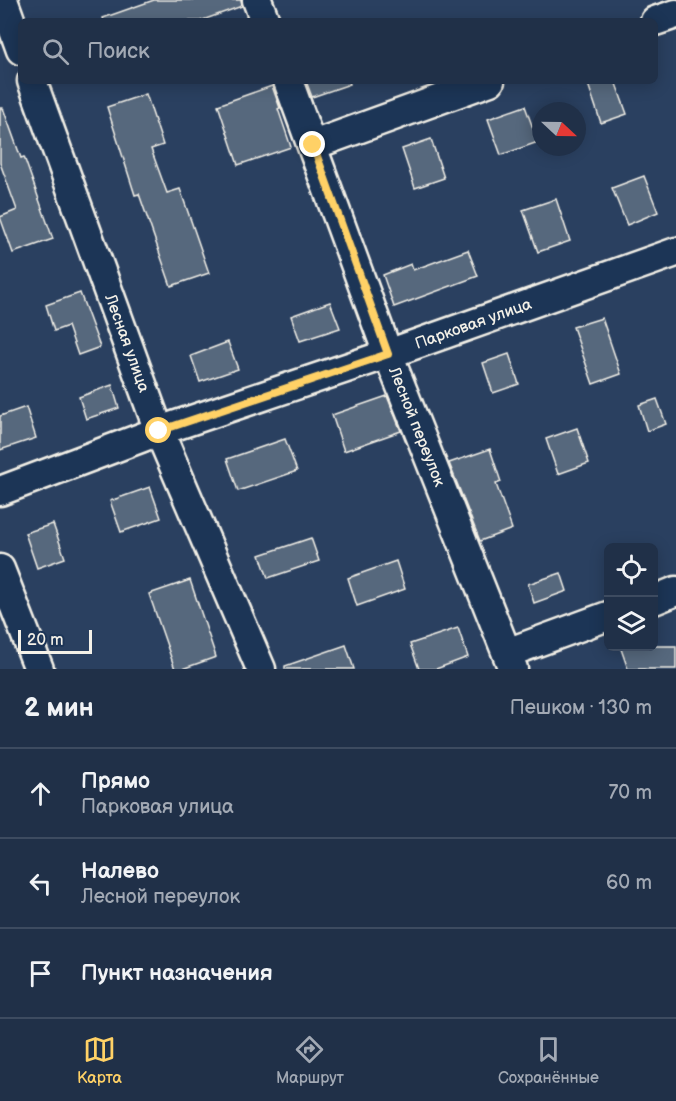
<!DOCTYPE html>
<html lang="ru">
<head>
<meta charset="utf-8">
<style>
	body { margin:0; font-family:"Balsamiq Sans",sans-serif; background:#2d3c52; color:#f1f3f6 }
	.controls { position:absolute; right:18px; bottom:18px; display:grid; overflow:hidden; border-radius:9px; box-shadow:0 3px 15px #0003 }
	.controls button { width:54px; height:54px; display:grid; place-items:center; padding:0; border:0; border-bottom:2px solid #3d4b60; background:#203048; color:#f1f3f6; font:30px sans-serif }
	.compass { position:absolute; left:532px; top:102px; width:54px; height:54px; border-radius:50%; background:#203048; box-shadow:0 3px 15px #0003; rotate:112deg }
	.scale { position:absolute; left:18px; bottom:15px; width:74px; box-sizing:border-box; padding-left:6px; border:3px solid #f4f1e8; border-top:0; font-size:16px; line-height:21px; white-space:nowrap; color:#f4f1e8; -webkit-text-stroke:4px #1d3557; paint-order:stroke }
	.stop { position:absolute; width:18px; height:18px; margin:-14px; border:4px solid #ffd166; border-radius:50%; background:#fff }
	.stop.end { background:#ffd166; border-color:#fff; box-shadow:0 2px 6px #0008 }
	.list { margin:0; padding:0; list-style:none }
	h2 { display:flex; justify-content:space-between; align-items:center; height:78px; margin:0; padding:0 24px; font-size:26px }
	h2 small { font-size:20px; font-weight:400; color:#a2a9b4 }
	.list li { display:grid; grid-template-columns:39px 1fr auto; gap:18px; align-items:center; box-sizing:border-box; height:90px; padding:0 24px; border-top:2px solid #3d4b60 }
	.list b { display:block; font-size:22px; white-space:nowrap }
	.list p { margin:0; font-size:20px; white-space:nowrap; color:#a2a9b4 }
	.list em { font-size:20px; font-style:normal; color:#a2a9b4 }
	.icon { flex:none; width:33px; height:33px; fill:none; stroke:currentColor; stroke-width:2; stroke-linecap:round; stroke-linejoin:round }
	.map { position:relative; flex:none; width:676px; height:669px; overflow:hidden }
	.search { position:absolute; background:#203048; box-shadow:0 3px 15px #0003; left:18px; right:18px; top:18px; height:66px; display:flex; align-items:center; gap:15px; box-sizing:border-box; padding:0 21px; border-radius:9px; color:#a2a9b4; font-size:22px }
	.sheet { height:348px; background:#203048 }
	nav { display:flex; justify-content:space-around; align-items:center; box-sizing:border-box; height:84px; border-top:2px solid #3d4b60; background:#203048; font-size:16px; color:#a2a9b4 }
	nav a { display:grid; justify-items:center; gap:3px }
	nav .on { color:#ffd166 }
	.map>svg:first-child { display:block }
	.building { fill:#56677d; stroke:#f4f1e8; stroke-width:1.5 }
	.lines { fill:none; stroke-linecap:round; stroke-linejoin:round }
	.minor-casing { stroke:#f4f1e8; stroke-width:33 }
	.minor { stroke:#1d3557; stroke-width:28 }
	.route { stroke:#ffd166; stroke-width:8 }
	.labels { text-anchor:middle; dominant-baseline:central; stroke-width:4.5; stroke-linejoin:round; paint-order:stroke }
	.street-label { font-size:16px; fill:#f4f1e8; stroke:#1d3557 }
</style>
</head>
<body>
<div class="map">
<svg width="676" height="669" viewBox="0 0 676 669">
	<rect width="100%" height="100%" fill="#2a4060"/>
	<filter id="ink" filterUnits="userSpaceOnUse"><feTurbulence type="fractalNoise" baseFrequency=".0167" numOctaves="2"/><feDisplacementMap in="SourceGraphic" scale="12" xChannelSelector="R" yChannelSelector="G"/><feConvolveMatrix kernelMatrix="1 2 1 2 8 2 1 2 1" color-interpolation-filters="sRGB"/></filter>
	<g filter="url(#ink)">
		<g class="building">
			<polygon points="154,0 241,0 242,6 200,21 104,21 103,18"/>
			<polygon points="306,81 349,81 350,84 312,97"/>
			<polygon points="587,81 615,81 627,114 601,123"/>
			<polygon points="272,86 280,108 278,109 291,147 238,165 218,105"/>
			<polygon points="146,94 163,145 151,149 167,193 180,189 209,273 171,286 139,194 135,195 107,107"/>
			<polygon points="525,106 538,142 501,155 488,119"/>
			<polygon points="0,108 3,108 21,158 24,157 53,239 13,253 0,217 17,210 0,163"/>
			<polygon points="431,139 444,178 415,188 402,149"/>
			<polygon points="644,176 658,212 627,225 612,188"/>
			<polygon points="556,199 570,241 538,252 523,210"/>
			<polygon points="468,250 478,276 394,307 383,275 411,264 413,270"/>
			<polygon points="80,293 100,347 78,355 68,326 54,331 46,305"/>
			<polygon points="330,302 340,328 300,341 291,316"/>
			<polygon points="602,318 621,374 593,384 573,327"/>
			<polygon points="228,342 238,369 200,382 191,356"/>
			<polygon points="509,354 519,384 493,393 483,363"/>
			<polygon points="112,385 119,408 86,419 79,397"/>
			<polygon points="387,396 401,431 344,451 332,415"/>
			<polygon points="657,399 666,424 647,431 639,405"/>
			<polygon points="26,407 36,438 0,450 0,416"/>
			<polygon points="577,428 589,463 558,474 546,439"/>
			<polygon points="285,439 297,471 238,491 227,459"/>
			<polygon points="490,449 501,482 496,484 512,529 480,541 449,463"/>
			<polygon points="150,487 161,518 121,532 110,501"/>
			<polygon points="53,524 65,558 37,568 25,533"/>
			<polygon points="311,538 319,561 268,578 260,555"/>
			<polygon points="396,561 405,589 357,606 348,578"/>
			<polygon points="561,573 567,591 534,603 528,584"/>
			<polygon points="190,580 216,657 182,669 175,669 149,594"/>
			<polygon points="458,628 468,657 436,669 419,669 410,644"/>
			<polygon points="346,645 354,669 285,669 285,666"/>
			<polygon points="620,646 676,646 676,669 628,669"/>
		</g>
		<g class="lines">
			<g class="minor-casing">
				<g id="minor">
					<polyline points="3,0 21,50"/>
					<polyline points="257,0 265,21"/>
					<polyline points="655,21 676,14"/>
					<path id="s1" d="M32,81L159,431L261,669"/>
					<path id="s2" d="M288,81L388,354L513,669"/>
					<polyline points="313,145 490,81"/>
					<path id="s3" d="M0,491L159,431L388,354L676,252"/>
					<polyline points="0,569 39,669"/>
					<polyline points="654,600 676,591"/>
					<polyline points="507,653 608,616"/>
				</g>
			</g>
			<use href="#minor" class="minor"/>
		</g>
	</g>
	<g class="lines" filter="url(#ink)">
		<polyline class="route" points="159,431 388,354 313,145"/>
	</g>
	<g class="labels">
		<g class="street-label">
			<text stroke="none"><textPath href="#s3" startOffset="502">Парковая улица</textPath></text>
			<text stroke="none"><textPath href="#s1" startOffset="279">Лесная улица</textPath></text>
			<text stroke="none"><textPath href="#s2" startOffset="369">Лесной переулок</textPath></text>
		</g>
	</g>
</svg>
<div class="controls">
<button><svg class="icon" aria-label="locate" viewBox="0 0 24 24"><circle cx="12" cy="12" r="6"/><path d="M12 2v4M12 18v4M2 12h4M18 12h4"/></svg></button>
<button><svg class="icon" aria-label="layers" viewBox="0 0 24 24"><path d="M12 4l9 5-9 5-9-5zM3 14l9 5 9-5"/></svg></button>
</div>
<svg class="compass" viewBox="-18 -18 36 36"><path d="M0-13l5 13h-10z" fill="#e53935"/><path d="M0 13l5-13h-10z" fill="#a2a9b4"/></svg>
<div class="scale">20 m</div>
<div class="stop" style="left:159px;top:431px"></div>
<div class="stop end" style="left:313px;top:145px"></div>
<div class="search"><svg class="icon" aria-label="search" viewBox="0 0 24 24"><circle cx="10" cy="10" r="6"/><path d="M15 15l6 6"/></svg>Поиск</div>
</div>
<section class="sheet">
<h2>2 мин<small>Пешком · 130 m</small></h2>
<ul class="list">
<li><svg class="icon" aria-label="ahead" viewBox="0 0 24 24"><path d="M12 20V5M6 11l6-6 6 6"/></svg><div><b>Прямо</b><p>Парковая улица</p></div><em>70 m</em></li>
<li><svg class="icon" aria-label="left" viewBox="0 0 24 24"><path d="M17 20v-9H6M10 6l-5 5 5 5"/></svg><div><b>Налево</b><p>Лесной переулок</p></div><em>60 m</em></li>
<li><svg class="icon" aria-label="arrive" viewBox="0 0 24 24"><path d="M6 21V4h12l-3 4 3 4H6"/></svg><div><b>Пункт назначения</b></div></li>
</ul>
</section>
<nav>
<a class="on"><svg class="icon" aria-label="map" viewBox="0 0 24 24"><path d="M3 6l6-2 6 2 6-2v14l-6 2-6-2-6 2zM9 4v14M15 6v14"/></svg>Карта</a>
<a><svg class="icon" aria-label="directions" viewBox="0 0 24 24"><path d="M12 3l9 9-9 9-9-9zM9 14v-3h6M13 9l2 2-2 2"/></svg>Маршрут</a>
<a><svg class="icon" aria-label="saved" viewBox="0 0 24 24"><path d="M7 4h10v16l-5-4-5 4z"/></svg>Сохранённые</a>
</nav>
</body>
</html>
